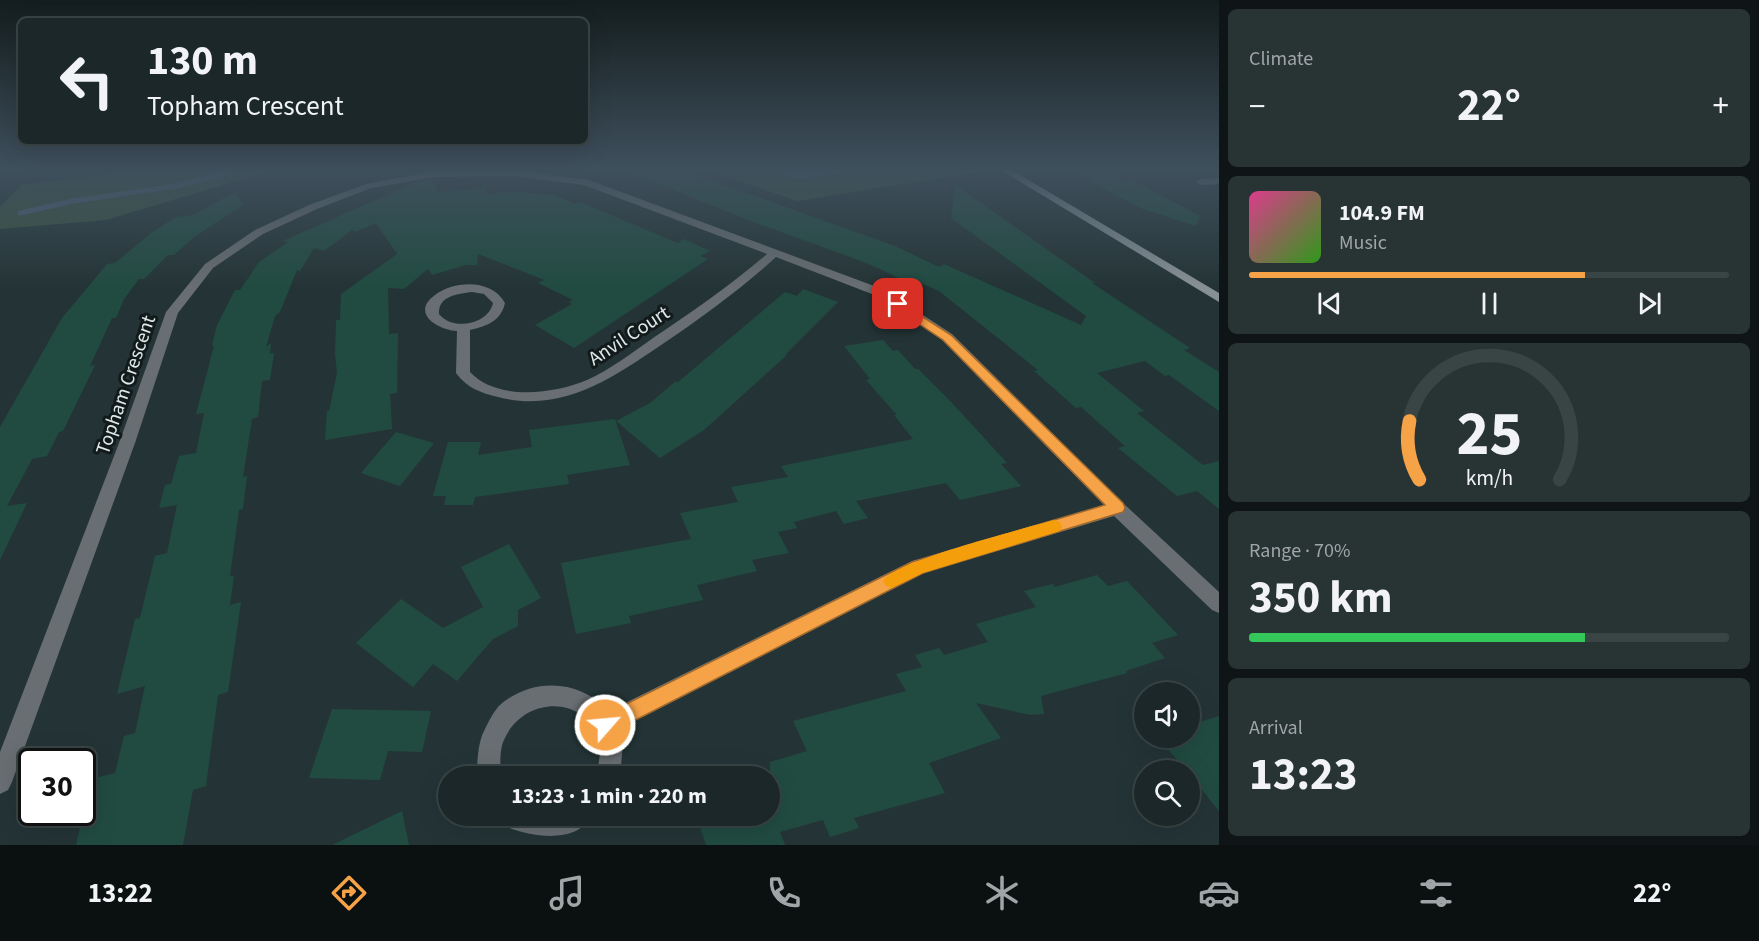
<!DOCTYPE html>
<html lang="en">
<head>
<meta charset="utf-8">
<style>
  body { margin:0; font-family:"Source Sans 3",sans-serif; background:#283334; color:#f1f3f6; height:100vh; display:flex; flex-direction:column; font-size:22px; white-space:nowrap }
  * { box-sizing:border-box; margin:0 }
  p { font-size:20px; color:#a0a5a8 }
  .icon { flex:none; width:33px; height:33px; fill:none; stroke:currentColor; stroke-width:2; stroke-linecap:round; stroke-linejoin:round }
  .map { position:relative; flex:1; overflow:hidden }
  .sheet { display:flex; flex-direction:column; gap:9px; padding:9px; background:#0f1516; width:540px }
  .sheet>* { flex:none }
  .top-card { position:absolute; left:18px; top:18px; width:570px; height:126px; border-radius:9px; box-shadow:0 6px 24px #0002,0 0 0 2px #394445; background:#1b2728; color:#f1f3f6; overflow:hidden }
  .tools { position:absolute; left:1134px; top:682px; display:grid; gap:12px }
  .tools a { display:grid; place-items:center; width:66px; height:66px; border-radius:50%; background:#1b2728; box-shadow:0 6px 24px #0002,0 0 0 2px #394445; font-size:30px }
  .speed { position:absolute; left:18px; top:748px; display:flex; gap:12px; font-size:30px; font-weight:700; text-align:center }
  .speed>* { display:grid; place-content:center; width:78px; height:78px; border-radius:50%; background:#1b2728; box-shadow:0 6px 24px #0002,0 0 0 2px #394445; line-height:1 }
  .speed .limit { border:3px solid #111; border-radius:9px; background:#fff; color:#111 }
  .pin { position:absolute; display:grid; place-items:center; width:51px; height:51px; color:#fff; margin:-26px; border-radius:12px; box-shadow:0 3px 9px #0006 }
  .me { position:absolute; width:66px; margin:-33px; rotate:63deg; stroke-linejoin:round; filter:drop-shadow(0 0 4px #0008) }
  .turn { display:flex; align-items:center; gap:21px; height:126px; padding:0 30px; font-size:27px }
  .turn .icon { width:78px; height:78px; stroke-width:2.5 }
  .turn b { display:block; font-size:42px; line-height:51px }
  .big { font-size:45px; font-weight:700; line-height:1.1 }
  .sheet .widget { flex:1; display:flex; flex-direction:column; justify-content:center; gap:9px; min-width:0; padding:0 21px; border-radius:9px; background:#283334 }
  .sheet .dial { align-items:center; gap:0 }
  .dial svg { height:156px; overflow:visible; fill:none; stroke:#394445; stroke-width:7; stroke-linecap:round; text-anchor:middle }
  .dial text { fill:#f1f3f6; stroke:none }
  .song { display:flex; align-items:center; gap:18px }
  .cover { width:72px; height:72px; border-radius:9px; background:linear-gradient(135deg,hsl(330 70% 55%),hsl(110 70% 35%)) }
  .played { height:6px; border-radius:3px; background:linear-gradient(90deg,#f6a247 70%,#394445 70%) }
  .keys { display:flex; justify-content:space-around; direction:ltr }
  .heat { display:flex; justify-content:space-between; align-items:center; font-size:33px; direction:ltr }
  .charge { height:9px; border-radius:4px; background:linear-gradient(90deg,#34c759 70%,#394445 0) }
  .trip { position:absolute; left:438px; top:766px; width:342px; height:60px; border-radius:30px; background:#1b2728; box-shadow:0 6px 24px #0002,0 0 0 2px #394445; font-weight:700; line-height:60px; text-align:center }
  .tab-bar { display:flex; height:96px; justify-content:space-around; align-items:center; background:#0b1010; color:#a0a5a8 }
  .tab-bar .icon { width:42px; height:42px }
  .tab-bar .on { color:#f6a247 }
  .tab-bar b { font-size:27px; color:#f1f3f6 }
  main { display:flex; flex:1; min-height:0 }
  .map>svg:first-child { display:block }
  .green { fill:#3a523d }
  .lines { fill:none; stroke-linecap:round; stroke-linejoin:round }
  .stream { stroke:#51627f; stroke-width:5 }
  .building { fill:#214b41 }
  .minor { fill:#686e72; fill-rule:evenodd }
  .secondary { fill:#869096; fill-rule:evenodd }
  .route { fill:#f6a247; stroke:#a0692e; stroke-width:1.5 }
  .slow { fill:#f59e0b }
  .labels { text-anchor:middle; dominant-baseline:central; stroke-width:6; stroke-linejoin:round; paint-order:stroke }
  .street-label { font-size:20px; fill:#dee9ea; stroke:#131a1b }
</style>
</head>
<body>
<main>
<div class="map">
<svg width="1219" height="845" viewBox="0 0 1219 845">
  <rect width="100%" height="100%" fill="#243436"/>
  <g class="green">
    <polygon points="123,169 276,169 106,220 0,229 0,207 21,185 120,173"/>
    <polygon points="706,169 975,169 980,172 797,201"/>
  </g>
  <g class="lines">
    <g class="stream">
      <polyline points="763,169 799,176 854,169"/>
      <polyline points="20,213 73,201 176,186 243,169"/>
    </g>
  </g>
  <g class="building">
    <polygon points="622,169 679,169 895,246 939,267 944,264 1081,325 1086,316 951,218 955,185 1095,283 1092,283 1190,348 1184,350 1219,372 1219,411 1169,375 1165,376 1145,361 1097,373 1144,411 1137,413 1203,465 1219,461 1219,509 1197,491 1177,496 1118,448 1125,446 1081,407 1076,408 1034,371 1038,370 939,291 910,278 905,281 869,264 743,218"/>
    <polygon points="1068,169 1115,169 1122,182 1132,180 1200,216 1196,226 1140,208"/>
    <polygon points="432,180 437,192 486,188 486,194 511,192 555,195 575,204 580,202 678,243 684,239 710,251 700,256 708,259 574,348 535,325 572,304 569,302 573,300 538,283 544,280 478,254 477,265 466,265 432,275 428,269 404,289 388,288 389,334 398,333 397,393 390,394 392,429 325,440 327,411 329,411 337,373 335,354 336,320 340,320 341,294 397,254 376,223 355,232 352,230 324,251 314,248 300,271 297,270 280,312 275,316 266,347 271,343 270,354 274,353 270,380 262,381 258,417 252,419 243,477 247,476 243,509 239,510 230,576 234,576 230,605 241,602 228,692 218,695 206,786 193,790 183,845 76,845 91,779 115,773 124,736 135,733 145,686 117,694 135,619 140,618 155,556 167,553 177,505 159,508 165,485 171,484 179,456 196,453 204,413 196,414 214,346 212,346 217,325 235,290 240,290 259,262 288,242 283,241 414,183"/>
    <polygon points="235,192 243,205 194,237 174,255 168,255 144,279 139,279 124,299 116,318 112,318 90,366 95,365 63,431 59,432 47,456 32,459 7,506 27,503 0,560 0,427 62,318 107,264 115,263 151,233 176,217 193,215"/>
    <polygon points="803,289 838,302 785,355 788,354 704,430 660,458 616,421 650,403 676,381 678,382 785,292 797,296"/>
    <polygon points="883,340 893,351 898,350 915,369 918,369 954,405 1007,463 1001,464 1021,486 960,500 946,483 856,501 868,518 844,524 836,511 794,522 797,528 778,532 789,553 752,560 757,571 697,585 703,600 629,616 631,623 576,634 561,563 691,539 680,513 738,502 731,487 788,477 781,466 913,439 894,415 897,415 866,380 870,379 844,346"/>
    <polygon points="615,419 630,465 567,475 569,484 475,497 473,505 444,505 446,496 433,496 448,442 481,442 478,455 532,447 529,430"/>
    <polygon points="396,432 434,443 400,486 361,473"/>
    <polygon points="509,544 541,598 518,610 518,626 493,639 457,681 433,664 413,687 356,643 401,599 443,628 483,607 461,567"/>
    <polygon points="1097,575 1108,586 1127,581 1178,635 1152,643 1165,658 1126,671 1127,673 1041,696 1044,714 1030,715 976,703 1001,738 929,763 945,793 854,818 859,828 830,837 823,820 780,832 785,845 706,845 696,816 770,816 770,762 807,751 793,721 906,691 896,674 922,667 915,655 939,648 944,655 988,642 976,624 1036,607 1024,591 1053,584 1055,587"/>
    <polygon points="332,709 431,711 422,752 388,751 380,780 309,778"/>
    <polygon points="1219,716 1219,811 1190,775 1190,771 1186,771 1159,738 1190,738 1190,725"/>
    <polygon points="402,811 409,845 332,845"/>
  </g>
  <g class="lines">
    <g class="minor">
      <path d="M513,170L589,180L885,290L952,334L1123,503L1219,592V613L1212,610L1114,516L923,573L617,730L623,743L620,777H596C598,766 602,750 599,740C584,693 522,697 504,740C499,750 501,766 500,777H476C478,763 477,745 484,731C488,723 494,710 501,704C534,677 580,680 609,711L912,561L1104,505L942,340L877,296L776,257C742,288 705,315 667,341C615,376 565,414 498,397C481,393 467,388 456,373L457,331C438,330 410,313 435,295C455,280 492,279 505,303C501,321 487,326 470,330V372C497,401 554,394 587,380C611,369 632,353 653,338C692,312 731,285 767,254L584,185L513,176L435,177L371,188L317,209L263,234L213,268L178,313L135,443L12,782L8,790L0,794V752L119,443L166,312L205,264L255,230L309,205L366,184L435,171ZM472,292L484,294L493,303C488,325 452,331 439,314C438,296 457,294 472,292Z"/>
      <polygon points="1219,178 1219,184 1201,185 1196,182 1201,179"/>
      <path d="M499,816H591C577,845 528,837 502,825Z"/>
    </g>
    <polygon class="secondary" points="999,169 1010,169 1219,293 1219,302"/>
  </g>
  <linearGradient id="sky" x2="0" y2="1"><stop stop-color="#141d1e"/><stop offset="0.59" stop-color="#3f505d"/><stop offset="1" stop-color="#3f505d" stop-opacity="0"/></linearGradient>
  <rect width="1219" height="287" fill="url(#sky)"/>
  <polygon class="route" points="898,301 951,335 1123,503 1125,508 1123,512 923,573 612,732 605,735 598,732 595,725 598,718 912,562 1105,505 943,340 894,307 894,302"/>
  <path class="slow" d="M1054,520L1060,522L1062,527L1060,531L923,573L892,588L886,586L883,581C893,561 1027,528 1054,520Z"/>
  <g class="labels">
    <g class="street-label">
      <text transform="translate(629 336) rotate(-33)">Anvil Court</text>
      <text transform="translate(126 385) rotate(-71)">Topham Crescent</text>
    </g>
  </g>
</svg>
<div class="tools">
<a><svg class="icon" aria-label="sound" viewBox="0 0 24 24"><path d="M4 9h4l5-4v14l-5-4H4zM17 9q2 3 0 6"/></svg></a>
<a><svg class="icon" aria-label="search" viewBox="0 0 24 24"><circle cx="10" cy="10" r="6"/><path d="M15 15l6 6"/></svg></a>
</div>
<div class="speed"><div class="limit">30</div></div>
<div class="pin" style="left:898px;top:304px;background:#d93025"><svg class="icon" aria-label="arrive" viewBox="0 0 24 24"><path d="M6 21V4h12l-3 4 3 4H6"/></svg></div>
<svg class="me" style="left:605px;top:725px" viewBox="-20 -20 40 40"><circle r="17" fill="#f6a247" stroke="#fff" stroke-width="3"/><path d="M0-11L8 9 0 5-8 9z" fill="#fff"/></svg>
<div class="trip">13:23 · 1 min · 220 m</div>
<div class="top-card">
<div class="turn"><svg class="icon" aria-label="left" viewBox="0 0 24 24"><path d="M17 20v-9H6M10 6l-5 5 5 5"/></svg><div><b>130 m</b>Topham Crescent</div></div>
</div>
</div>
<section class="sheet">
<div class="widget"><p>Climate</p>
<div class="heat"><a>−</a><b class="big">22°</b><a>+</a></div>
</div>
<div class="widget">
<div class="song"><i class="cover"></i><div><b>104.9 FM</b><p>Music</p></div></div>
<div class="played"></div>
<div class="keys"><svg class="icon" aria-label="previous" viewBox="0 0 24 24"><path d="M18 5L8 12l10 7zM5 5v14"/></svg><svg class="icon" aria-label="pause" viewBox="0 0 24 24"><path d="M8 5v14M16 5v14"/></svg><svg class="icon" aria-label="next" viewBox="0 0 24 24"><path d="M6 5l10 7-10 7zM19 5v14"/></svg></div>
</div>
<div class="widget dial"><svg viewBox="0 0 100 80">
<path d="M14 69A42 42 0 1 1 86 69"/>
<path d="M14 69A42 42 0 0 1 9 39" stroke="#f6a247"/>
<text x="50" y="56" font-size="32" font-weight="700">25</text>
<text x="50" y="72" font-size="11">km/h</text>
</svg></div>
<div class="widget"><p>Range · 70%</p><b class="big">350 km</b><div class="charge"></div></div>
<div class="widget"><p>Arrival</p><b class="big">13:23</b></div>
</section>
</main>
<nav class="tab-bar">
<b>13:22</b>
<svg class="icon on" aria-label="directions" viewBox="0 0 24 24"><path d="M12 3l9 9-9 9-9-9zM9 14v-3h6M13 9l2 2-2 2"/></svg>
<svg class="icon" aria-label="music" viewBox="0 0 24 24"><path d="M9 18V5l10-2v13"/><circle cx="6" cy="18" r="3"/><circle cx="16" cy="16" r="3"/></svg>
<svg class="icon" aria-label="phone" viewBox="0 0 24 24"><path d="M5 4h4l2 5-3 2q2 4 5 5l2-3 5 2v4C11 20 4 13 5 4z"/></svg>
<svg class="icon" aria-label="climate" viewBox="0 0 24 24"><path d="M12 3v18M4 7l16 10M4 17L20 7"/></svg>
<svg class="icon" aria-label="car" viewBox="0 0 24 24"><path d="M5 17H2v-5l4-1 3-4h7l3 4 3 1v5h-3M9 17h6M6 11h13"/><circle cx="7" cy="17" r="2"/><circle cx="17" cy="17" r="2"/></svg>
<svg class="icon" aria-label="filters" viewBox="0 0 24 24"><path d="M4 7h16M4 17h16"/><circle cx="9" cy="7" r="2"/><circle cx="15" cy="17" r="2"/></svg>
<b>22°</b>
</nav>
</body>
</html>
